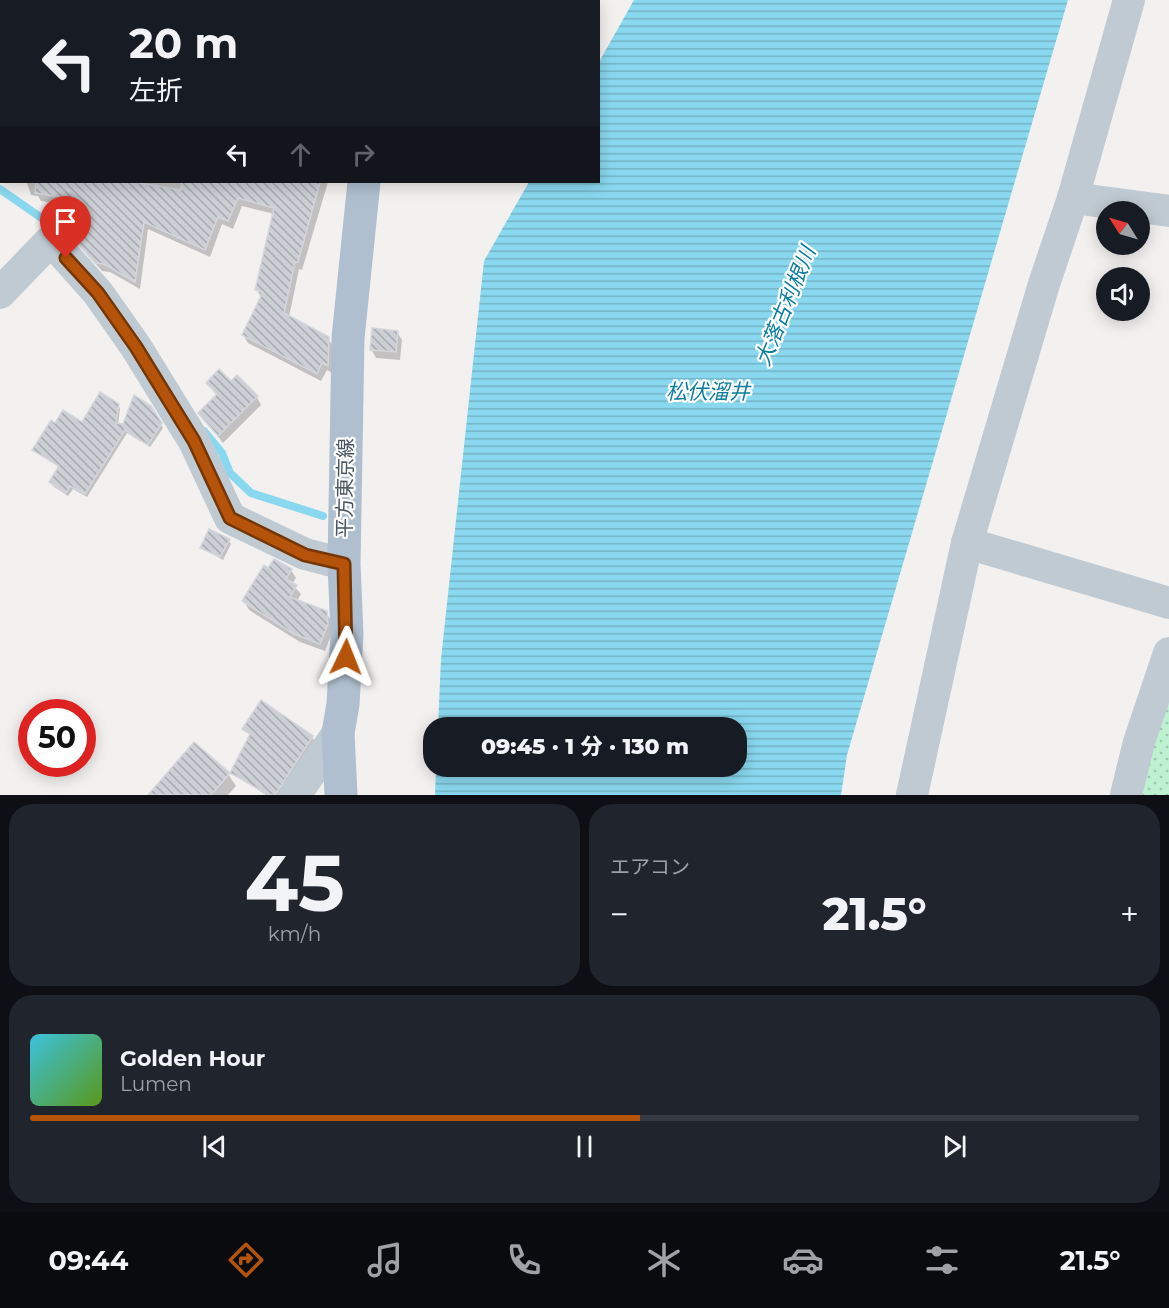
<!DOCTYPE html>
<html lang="ja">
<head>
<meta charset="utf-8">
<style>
  body { margin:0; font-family:Montserrat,"Noto Sans JP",sans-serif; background:#20242c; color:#f1f3f6; height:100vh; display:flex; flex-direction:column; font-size:22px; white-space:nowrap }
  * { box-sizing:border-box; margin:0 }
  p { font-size:20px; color:#9ea1a6 }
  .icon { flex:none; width:33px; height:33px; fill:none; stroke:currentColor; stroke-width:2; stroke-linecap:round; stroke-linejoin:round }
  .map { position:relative; height:795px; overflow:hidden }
  .details { display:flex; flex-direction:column; gap:9px; padding:9px; background:#0d0f14; flex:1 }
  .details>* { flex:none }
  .top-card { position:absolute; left:0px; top:0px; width:600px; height:183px; box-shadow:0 3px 15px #0003; background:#171b24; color:#f1f3f6; overflow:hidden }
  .needle { width:39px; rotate:307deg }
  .tools { position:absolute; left:1096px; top:201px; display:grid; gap:12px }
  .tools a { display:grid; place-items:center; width:54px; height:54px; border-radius:50%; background:#171b24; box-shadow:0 3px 15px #0003; font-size:30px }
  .speed { position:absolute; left:18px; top:699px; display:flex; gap:12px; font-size:30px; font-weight:700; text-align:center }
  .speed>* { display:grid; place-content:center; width:78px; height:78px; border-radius:50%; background:#171b24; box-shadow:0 3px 15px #0003; line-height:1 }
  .speed .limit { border:9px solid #d22; background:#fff; color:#111 }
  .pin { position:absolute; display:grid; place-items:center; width:51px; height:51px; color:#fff; margin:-62px -26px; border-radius:50% 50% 50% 0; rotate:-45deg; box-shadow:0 0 6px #0007 }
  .pin .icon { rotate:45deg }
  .me { position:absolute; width:66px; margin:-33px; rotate:2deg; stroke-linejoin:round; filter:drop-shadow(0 0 4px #0008) }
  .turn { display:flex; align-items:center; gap:21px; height:126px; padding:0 30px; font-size:27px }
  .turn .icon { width:78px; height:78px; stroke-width:2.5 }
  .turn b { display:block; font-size:42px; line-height:51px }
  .lanes { display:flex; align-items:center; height:57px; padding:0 30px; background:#0003; justify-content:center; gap:30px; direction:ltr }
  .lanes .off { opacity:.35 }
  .big { font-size:45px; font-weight:800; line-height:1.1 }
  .details .tile { flex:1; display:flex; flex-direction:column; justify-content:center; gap:9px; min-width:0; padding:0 21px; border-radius:24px; background:#20242c }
  .details .dial { align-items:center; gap:0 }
  .dial b { font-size:78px; line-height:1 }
  .song { display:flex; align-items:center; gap:18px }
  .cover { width:72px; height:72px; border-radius:9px; background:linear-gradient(135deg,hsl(190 70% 55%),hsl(90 70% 35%)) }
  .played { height:6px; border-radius:3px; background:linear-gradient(90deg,#b45309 55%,#363941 55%) }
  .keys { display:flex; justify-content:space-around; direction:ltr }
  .heat { display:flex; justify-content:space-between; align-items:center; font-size:33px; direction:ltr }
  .details .tiles { flex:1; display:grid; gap:9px; grid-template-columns:1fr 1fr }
  .tile:last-child { grid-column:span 2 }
  .trip { position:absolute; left:423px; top:717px; width:324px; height:60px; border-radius:24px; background:#171b24; box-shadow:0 3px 15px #0003; font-weight:800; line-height:60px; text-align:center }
  .dock { display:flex; height:96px; justify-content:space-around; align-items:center; background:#090b0e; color:#9ea1a6 }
  .dock .icon { width:42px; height:42px }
  .dock .selected { color:#b45309 }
  .dock b { font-size:27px; color:#f1f3f6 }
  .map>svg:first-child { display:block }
  .park { fill:url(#park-dots) }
  .water { fill:url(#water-rules) }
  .shadow { fill:#0003 }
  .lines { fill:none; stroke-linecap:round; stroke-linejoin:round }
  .stream { stroke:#8ad8ef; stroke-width:8 }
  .building { fill:url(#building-back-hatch); stroke:#d4d6dc; stroke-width:1.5 }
  .minor { stroke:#c0cad2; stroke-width:32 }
  .major { stroke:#afbfcf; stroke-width:33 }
  .route-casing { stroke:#753606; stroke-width:15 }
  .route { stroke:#b45309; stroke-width:10 }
  .labels { text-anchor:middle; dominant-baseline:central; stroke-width:4.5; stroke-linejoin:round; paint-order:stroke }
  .street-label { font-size:20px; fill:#47535e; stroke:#fff }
  .water-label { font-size:21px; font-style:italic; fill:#0a7ea0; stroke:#fff }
</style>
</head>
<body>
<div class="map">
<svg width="1169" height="795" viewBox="0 0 1169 795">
  <defs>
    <pattern id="park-dots" width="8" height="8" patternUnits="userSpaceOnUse" patternTransform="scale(1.5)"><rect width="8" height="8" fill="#bef1d2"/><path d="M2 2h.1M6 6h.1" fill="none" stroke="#9cc6ae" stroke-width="1.8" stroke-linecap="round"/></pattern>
    <pattern id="water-rules" width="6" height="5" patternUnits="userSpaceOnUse" patternTransform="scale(1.5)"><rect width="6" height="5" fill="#8ad8ef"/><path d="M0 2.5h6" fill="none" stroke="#73b2c5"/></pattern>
    <pattern id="building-back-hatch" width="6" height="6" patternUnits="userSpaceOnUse" patternTransform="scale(1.5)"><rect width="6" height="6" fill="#cccfd5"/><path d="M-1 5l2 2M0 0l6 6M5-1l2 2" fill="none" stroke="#a7abb0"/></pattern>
  </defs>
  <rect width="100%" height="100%" fill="#f3f0f0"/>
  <polygon class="park" points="1169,653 1169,795 1126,795"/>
  <polygon class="water" points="634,0 1068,0 847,755 841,795 435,795 436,767 736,766 736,728 438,727 441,659 484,261 529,182 598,182 599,62"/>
  <g class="shadow">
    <polygon points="106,0 179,0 189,2 105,2"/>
    <rect x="219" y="0" width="44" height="2"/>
    <polygon points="349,0 381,0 380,2"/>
    <polygon points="0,24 2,25 2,178 0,177"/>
    <polygon points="19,182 328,182 302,270 299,269 289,317 328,338 333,347 332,373 327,370 321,381 248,343 243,335 262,299 257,290 274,214 242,206 233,229 222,224 210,257 148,229 140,289 110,272 102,271 78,244 73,236 76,207 41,201 38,196 31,195 27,183"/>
    <polygon points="397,332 402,340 400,360 376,358 371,349"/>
    <polygon points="208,383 231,383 257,397 261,405 223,443 200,413 217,396"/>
    <polygon points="118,405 120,409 118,425 124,426 150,407 163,428 150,447 127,433 87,497 73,489 68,496 53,486 51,483 60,468 34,450 55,425 82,424"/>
    <polygon points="229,541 231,544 223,560 202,548"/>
    <polygon points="269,570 291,570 296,578 292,584 301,594 297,601 326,612 331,621 332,633 325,651 300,642 249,610 244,601"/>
    <polygon points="244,729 312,737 314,740 279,795 266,795 232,773 251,736"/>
    <polygon points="228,774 236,786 228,795 150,795"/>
  </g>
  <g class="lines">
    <g class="stream">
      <polyline points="0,189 43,219"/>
      <polyline points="204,431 222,453 230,473 251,493 323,516"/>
    </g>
  </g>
  <g class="building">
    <polygon points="36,182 134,182 181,190 182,182 320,182 298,262 295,262 284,313 329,337 328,366 322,363 317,374 242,335 263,292 255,290 274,208 238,198 228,221 218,217 205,250 144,222 135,282 104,264 95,263 71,236 75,199 35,193"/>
    <polygon points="372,328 398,331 396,352 370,350"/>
    <polygon points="219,369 231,381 237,375 258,396 218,436 198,413 217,394 206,383"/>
    <polygon points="100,392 119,404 116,423 123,424 134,395 151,406 162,423 148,445 125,430 85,494 70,486 66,493 49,482 59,466 32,450 51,420 55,423 63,410 82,422"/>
    <polygon points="209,529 230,539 220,557 200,548"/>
    <polygon points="274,559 292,569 286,579 297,585 290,597 327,611 328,624 320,644 294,634 242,601 264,565 268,568"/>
    <polygon points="261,700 313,736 275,795 269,795 230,773 250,734 242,729"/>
    <polygon points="194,742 230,773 211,795 148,795"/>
  </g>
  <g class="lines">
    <g class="minor">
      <polyline points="390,2 390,0"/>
      <polyline points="1073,198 1169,211"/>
      <polyline points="0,293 51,240 98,293 136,347 194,441 230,518 305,554 344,564"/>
      <polyline points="967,543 1169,603"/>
      <polyline points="295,795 338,733"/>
      <polyline points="912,795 967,543 1044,284 1073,198 1129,0"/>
      <polyline points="1126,795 1139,742 1169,653"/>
    </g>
    <g class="major">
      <polyline points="326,0 327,2"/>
      <polyline points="341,795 338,733 343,704 347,634 344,564 348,338 364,182"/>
    </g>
  </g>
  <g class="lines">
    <g class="route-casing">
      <polyline id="route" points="66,258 98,293 136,347 194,441 230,518 305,555 344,564 346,657"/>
    </g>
    <use href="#route" class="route"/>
  </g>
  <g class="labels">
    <g class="street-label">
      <text transform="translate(345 488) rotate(-89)">平方東京線</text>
    </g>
    <g class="water-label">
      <text transform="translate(785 306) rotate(-68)">大落古利根川</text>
      <text x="708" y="391">松伏溜井</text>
    </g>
  </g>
</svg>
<div class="tools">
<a><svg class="needle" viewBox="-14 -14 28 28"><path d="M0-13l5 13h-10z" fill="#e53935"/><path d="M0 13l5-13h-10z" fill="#9ea1a6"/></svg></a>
<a><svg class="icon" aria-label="sound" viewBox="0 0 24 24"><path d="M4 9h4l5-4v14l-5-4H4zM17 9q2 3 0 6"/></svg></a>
</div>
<div class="speed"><div class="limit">50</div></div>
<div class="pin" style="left:66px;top:258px;background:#d93025"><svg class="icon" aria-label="arrive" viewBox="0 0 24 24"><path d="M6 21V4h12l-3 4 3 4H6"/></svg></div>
<svg class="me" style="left:346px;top:657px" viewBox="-20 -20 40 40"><path d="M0-17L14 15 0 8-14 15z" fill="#b45309" stroke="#fff" stroke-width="4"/></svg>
<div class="trip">09:45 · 1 分 · 130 m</div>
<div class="top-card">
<div class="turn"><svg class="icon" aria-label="left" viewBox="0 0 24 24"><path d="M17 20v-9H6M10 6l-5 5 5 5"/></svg><div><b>20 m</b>左折</div></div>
<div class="lanes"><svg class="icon" aria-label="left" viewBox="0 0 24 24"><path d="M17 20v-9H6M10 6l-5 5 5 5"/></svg><svg class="icon off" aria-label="ahead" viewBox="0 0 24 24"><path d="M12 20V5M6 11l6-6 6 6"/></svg><svg class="icon off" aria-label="right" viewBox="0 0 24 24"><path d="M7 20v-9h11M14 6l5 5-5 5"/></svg></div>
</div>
</div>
<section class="details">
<div class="tiles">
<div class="tile dial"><b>45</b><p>km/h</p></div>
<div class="tile"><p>エアコン</p>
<div class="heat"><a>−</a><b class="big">21.5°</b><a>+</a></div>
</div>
<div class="tile">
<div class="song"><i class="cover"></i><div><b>Golden Hour</b><p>Lumen</p></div></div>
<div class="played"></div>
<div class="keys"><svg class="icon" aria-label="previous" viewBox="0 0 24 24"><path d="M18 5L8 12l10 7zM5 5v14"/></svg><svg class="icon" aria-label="pause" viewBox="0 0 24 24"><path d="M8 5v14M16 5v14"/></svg><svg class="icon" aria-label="next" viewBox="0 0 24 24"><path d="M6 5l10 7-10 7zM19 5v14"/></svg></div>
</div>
</div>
</section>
<nav class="dock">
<b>09:44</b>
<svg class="icon selected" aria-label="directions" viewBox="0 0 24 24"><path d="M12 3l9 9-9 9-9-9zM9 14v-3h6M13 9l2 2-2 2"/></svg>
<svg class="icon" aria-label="music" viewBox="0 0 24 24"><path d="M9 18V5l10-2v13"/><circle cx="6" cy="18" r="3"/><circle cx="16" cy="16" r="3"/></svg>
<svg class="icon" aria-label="phone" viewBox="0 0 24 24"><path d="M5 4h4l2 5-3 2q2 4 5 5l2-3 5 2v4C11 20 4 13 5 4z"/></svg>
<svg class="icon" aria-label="climate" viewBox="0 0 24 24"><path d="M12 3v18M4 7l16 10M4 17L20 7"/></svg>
<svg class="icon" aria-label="car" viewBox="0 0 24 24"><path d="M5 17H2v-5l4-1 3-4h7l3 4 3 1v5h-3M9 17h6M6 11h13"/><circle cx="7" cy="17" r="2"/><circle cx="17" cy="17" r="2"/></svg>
<svg class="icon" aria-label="filters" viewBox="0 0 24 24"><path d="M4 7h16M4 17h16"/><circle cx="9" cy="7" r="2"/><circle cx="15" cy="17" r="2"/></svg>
<b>21.5°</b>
</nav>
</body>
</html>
